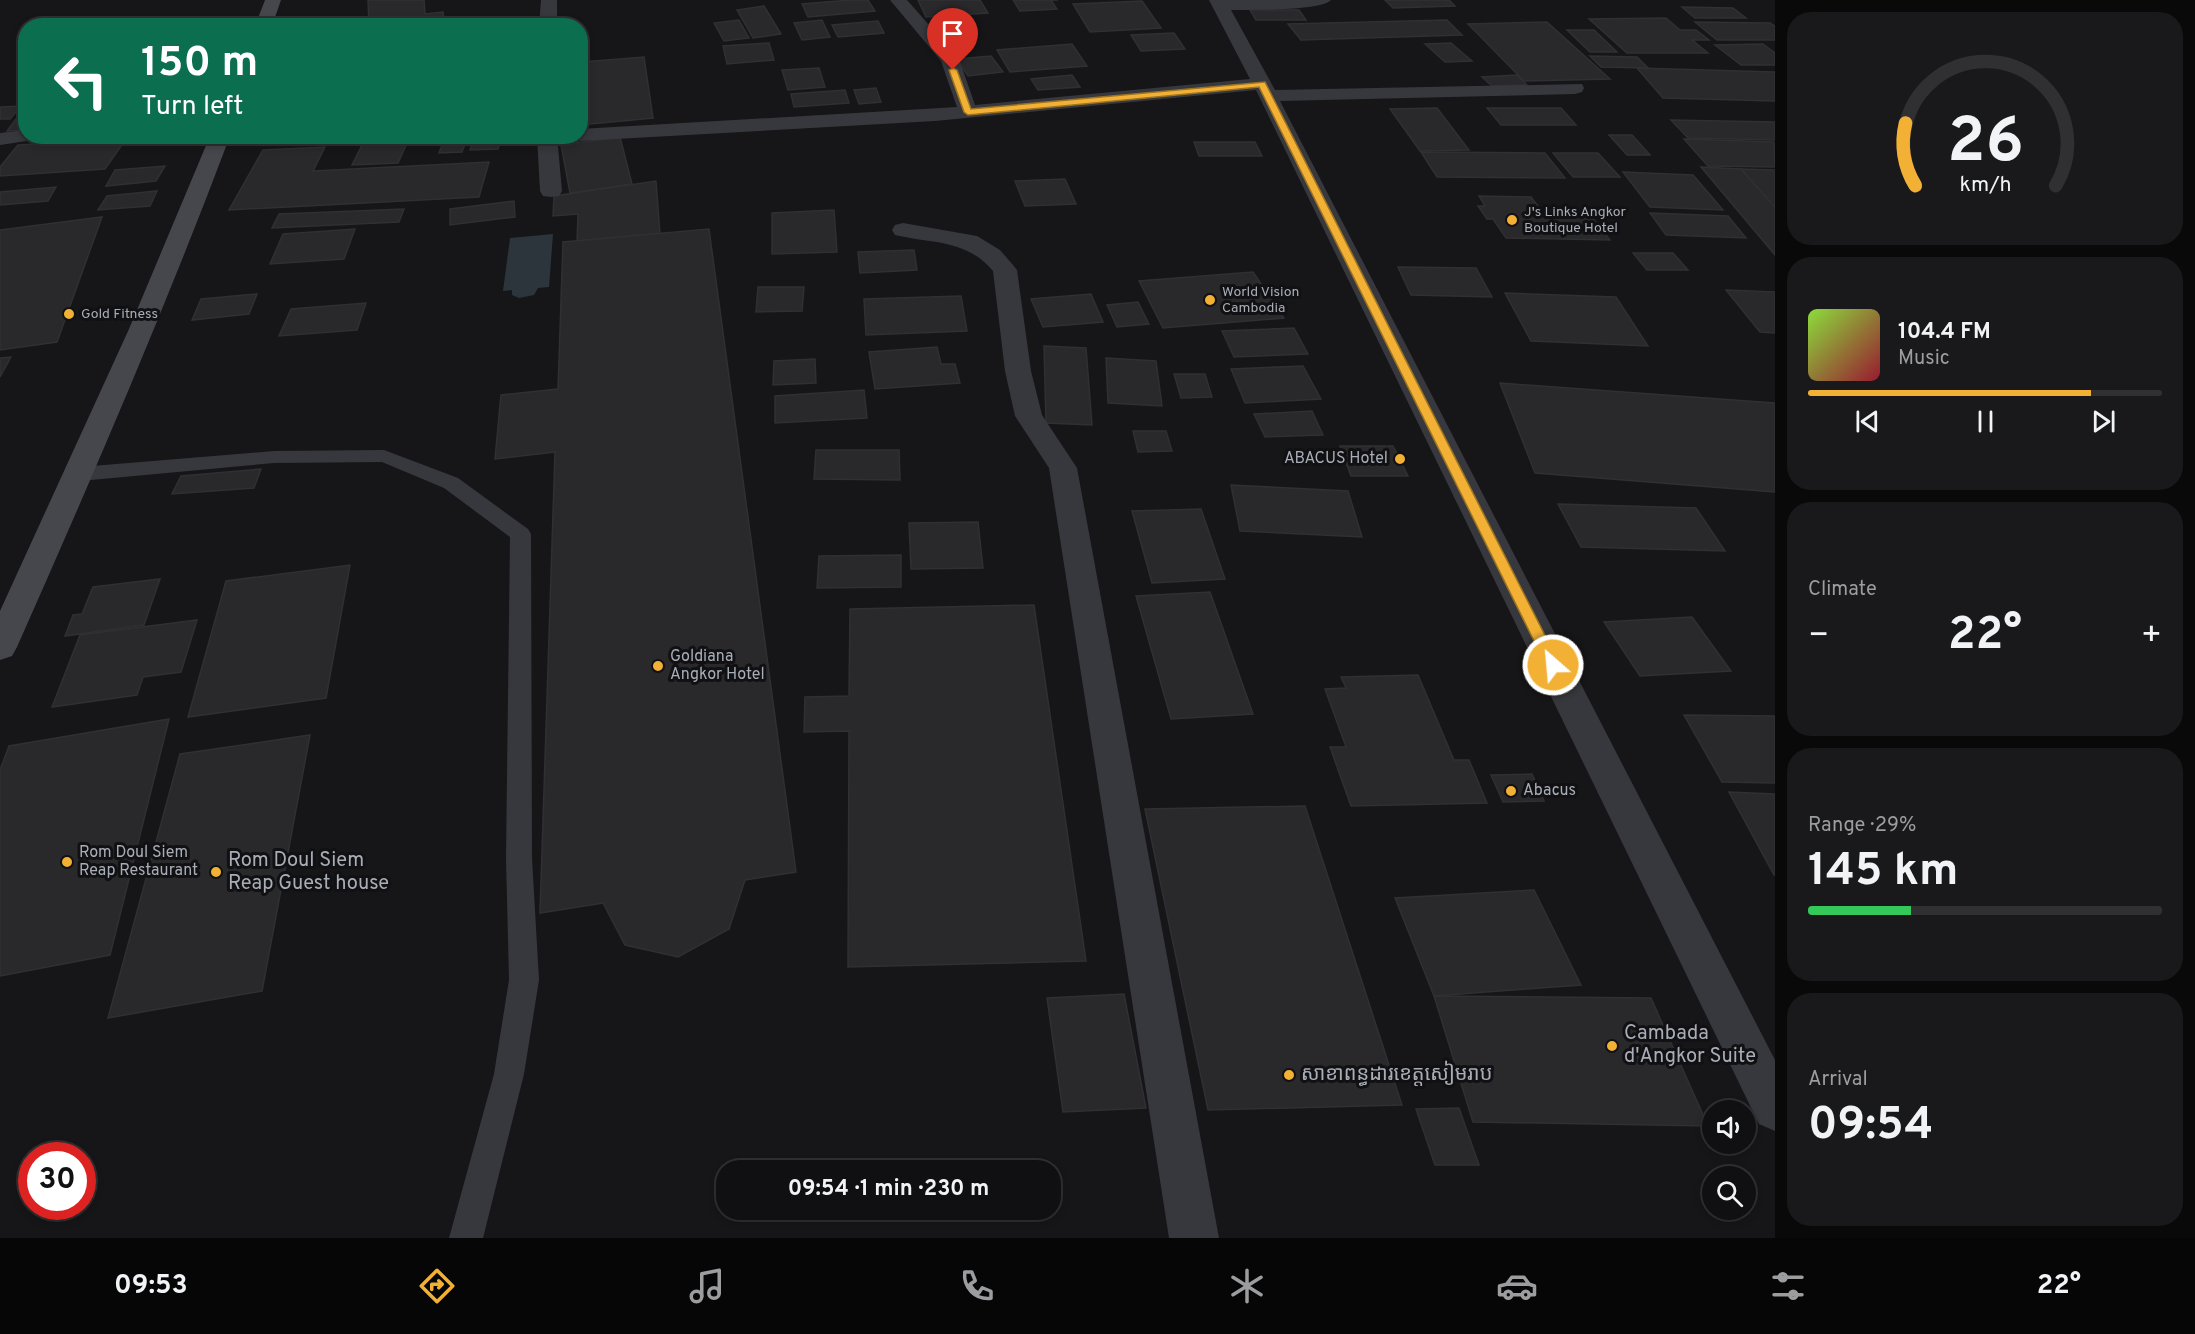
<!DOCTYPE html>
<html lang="en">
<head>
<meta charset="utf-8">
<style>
  body { margin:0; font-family:Overpass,"Noto Sans Khmer",sans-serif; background:#19191b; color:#f1f3f6; height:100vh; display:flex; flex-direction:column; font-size:22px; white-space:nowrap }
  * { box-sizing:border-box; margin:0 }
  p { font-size:20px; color:#9c9d9f }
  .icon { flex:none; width:33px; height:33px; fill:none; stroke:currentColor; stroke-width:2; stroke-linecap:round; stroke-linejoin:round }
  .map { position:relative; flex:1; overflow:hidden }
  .details { display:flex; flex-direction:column; gap:12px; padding:12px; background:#09090a; width:420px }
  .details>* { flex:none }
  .guide { position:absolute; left:18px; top:18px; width:570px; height:126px; border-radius:24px; box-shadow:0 3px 9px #0003,0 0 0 2px #303032; background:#0b6e4f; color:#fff; overflow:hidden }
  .buttons { position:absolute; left:1702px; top:1100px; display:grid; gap:12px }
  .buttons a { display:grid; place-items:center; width:54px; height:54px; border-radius:50%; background:#101012; box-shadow:0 3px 9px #0003,0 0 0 2px #303032; font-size:30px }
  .speed { position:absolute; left:18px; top:1142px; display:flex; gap:12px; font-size:30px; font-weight:700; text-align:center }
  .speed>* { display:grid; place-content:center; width:78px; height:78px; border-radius:50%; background:#101012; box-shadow:0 3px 9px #0003,0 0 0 2px #303032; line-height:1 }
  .speed .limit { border:9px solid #d22; background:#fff; color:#111 }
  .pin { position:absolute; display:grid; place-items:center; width:51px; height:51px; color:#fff; margin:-62px -26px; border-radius:50% 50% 50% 0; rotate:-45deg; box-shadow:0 0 6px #0007 }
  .pin .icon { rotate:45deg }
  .me { position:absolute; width:66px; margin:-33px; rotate:333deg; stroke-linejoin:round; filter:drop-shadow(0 0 4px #0008) }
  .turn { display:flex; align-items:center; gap:21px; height:126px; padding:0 24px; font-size:27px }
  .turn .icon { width:78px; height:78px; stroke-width:2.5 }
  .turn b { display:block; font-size:42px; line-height:51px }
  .big { font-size:45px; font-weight:700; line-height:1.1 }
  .details .tile { flex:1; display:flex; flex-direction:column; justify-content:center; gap:9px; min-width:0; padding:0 21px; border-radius:24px; background:#19191b }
  .details .dial { align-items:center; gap:0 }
  .dial svg { height:156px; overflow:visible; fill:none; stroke:#303032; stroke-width:7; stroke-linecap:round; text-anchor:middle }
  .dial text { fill:#f1f3f6; stroke:none }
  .song { display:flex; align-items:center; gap:18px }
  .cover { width:72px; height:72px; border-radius:9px; background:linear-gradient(135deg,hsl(90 70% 55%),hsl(350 70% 35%)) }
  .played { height:6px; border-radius:3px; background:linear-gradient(90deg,#f2b134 80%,#303032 80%) }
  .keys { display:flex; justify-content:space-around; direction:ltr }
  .heat { display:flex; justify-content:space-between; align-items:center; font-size:33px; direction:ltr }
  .charge { height:9px; border-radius:4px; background:linear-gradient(90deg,#34c759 29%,#303032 0) }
  .trip { position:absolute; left:716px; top:1160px; width:345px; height:60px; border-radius:24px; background:#101012; box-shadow:0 3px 9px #0003,0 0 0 2px #303032; font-weight:700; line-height:60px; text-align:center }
  .tabs { display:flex; height:96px; justify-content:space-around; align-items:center; background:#060607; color:#9c9d9f }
  .tabs .icon { width:42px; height:42px }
  .tabs .current { color:#f2b134 }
  .tabs b { font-size:27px; color:#f1f3f6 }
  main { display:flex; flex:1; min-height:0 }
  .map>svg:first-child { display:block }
  .water { fill:#2c353c }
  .building { fill:#29292c; stroke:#303034; stroke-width:1.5 }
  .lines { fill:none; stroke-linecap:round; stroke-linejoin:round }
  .lane { fill:#37383d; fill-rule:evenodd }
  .street { fill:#37383d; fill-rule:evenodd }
  .secondary { fill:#45474d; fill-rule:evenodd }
  .route { fill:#f2b134; stroke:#9d7322; stroke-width:1.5 }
  .poi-dot { fill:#f2b134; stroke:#111113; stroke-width:2 }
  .labels { text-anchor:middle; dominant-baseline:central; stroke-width:6; stroke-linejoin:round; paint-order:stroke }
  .far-poi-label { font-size:14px; fill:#a8adb8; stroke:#111113; text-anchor:start }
  .poi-label { font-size:16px; fill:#a8adb8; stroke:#111113; text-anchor:start }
  .near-poi-label { font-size:20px; fill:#a8adb8; stroke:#111113; text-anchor:start }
</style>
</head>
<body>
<main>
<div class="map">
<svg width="1775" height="1238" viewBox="0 0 1775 1238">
  <rect width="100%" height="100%" fill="#161618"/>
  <polygon class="water" points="553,234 549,287 538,288 534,295 519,298 512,295 512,290 503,291 510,238"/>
  <g class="building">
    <polygon points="368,0 424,0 425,14 443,12 445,26 369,26"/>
    <polygon points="850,0 868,0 875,11 808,17 802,4"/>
    <polygon points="918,0 980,0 988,13 926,17"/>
    <polygon points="1013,0 1058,0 1051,0 1057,9 1020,11"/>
    <polygon points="1385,0 1449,0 1455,6 1393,8"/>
    <polygon points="1142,1 1161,28 1090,32 1073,4"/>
    <polygon points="764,6 781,34 753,38 737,10"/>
    <polygon points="1682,7 1733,8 1746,18 1695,18"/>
    <polygon points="1250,10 1299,10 1306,20 1256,20"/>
    <polygon points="166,17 160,26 114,26 119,20"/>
    <polygon points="1666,18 1680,30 1696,30 1709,40 1692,40 1708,53 1627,53 1589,19"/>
    <polygon points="739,20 749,38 724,41 714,23"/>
    <polygon points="822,20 830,37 802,40 794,23"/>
    <polygon points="1447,20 1462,35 1301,40 1288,24"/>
    <polygon points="878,21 884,33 838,37 832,25"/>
    <polygon points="1547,22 1610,79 1524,81 1468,24"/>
    <polygon points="1695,22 1770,23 1775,26 1775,40 1717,40"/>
    <polygon points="1567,30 1594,30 1617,52 1590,52"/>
    <polygon points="1174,33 1185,49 1141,51 1131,35"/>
    <polygon points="769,43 774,60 727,64 723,46"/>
    <polygon points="1451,43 1472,61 1445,62 1425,44"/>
    <polygon points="1072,44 1087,66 1010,72 997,50"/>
    <polygon points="1763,44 1775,53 1775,65 1741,65 1715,45"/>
    <polygon points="991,56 1003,72 968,76 957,59"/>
    <polygon points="1590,56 1637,57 1648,68 1601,67"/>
    <polygon points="644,57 653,118 580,125 582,62"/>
    <polygon points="819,68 825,87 788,90 782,70"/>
    <polygon points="1637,68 1775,72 1775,101 1663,98"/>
    <polygon points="1072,75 1080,87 1038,90 1031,79"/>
    <polygon points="1517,75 1527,85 1492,86 1482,77"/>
    <polygon points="876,88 881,102 859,104 854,90"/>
    <polygon points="845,90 849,103 794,107 791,94"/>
    <polygon points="21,106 10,119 0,119 0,107"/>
    <polygon points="1437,108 1469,150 1420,151 1390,109"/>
    <polygon points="1487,108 1561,108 1576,125 1501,125"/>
    <polygon points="16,119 26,119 26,130 7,131"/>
    <polygon points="1671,120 1775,122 1775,140 1688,138"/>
    <polygon points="1609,135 1632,135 1650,155 1627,155"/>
    <polygon points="468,136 462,152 439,153 445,137"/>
    <polygon points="502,137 498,149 470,150 474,138"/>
    <polygon points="620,137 632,184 570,193 561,145"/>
    <polygon points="126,139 105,169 0,176 0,167 18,145"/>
    <polygon points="1684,139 1774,142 1775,167 1708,166"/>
    <polygon points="1194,142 1255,142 1262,156 1199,156"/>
    <polygon points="407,143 398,163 352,165 362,145"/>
    <polygon points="325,147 313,171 489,162 479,197 229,210 263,150"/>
    <polygon points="1421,152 1545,153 1565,178 1437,177"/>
    <polygon points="1553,153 1598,153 1620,177 1573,177"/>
    <polygon points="165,166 156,181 106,186 115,170"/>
    <polygon points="1701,167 1741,169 1775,207 1775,255"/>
    <polygon points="1741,169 1775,170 1775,207"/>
    <polygon points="1623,172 1693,175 1723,210 1650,207"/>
    <polygon points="1065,179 1076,204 1025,206 1015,181"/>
    <polygon points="656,181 660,234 577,241 578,214 553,216 554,196"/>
    <polygon points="56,187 48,201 0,205 0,192"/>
    <polygon points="157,191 150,206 98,210 107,196"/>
    <polygon points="1479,196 1531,197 1541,210 1586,210 1610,240 1506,238 1493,219 1487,219 1478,206 1485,206"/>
    <polygon points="514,201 515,217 450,225 450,209"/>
    <polygon points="404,209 399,222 272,228 279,214"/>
    <polygon points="834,210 837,252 772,254 772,213"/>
    <polygon points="1650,213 1728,216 1746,238 1666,235"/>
    <polygon points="102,217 57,342 0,350 0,230"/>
    <polygon points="355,229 344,259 270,264 283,234"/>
    <polygon points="709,229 796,872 745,880 729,929 678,957 625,945 603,903 540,913 555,452 495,459 501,395 558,389 563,242"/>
    <polygon points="914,250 917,270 860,273 858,252"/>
    <polygon points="1633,253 1673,253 1688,270 1647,270"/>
    <polygon points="1398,267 1476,268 1492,297 1411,295"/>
    <polygon points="1253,272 1284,318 1163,328 1139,281"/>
    <polygon points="758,287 804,287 802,311 756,312"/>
    <polygon points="1726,290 1775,292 1775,333 1760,332"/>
    <polygon points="1505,293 1616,297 1648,346 1531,341"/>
    <polygon points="257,294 249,314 192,320 201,299"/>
    <polygon points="1091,294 1103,322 1043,327 1031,299"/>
    <polygon points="961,296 967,331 866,335 864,299"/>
    <polygon points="1138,302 1149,324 1117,327 1107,305"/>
    <polygon points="366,303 357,330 279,336 291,309"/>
    <polygon points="1294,328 1308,354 1234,357 1222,331"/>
    <polygon points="1044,346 1086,348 1092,425 1046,423"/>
    <polygon points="937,347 941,364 955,364 960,383 875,389 869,352"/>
    <polygon points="11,357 0,377 0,358"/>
    <polygon points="1106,358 1156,361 1162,406 1108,403"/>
    <polygon points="815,359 816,383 773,385 774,361"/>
    <polygon points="1303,366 1321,399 1245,403 1231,369"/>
    <polygon points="1174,374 1205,374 1212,397 1181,398"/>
    <polygon points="1500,383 1775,403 1775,492 1535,473"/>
    <polygon points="864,390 867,418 775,423 775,396"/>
    <polygon points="1312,411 1323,435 1265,437 1254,414"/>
    <polygon points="1133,431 1166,431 1172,451 1138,452"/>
    <polygon points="1340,446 1393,446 1408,476 1351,476"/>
    <polygon points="816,450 899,450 900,480 814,479"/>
    <polygon points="261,469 254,488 172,494 181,476"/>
    <polygon points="1231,485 1348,491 1362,537 1240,531"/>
    <polygon points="1558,504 1696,508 1725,551 1581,547"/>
    <polygon points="1201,509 1225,579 1152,583 1132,511"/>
    <polygon points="978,522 983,568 911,569 909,523"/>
    <polygon points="901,555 901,587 817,588 819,556"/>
    <polygon points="350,565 326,698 188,717 226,581"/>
    <polygon points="160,579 144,625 65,636 73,615 82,614 93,587"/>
    <polygon points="1210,592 1253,714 1171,719 1136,596"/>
    <polygon points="1034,605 1086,961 848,967 849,731 804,732 805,697 849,696 850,609"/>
    <polygon points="1692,617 1731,671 1640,676 1604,622"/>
    <polygon points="197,620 181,672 143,677 137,695 52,707 80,635"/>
    <polygon points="1418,675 1454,760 1469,760 1487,803 1351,806 1330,747 1346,747 1325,689 1346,688 1341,677"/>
    <polygon points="1684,715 1775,716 1775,783 1722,782"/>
    <polygon points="169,719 110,955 0,976 0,770 9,746"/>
    <polygon points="310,735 262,991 108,1018 180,754"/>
    <polygon points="1532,774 1544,801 1503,802 1491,775"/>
    <polygon points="1729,792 1775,794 1775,875 1774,875"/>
    <polygon points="1305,806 1402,1105 1208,1110 1145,809"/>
    <polygon points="1534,890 1581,985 1434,996 1395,898"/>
    <polygon points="1124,994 1146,1108 1063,1112 1047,998"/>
    <polygon points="1434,996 1651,998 1708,1126 1473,1122"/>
    <polygon points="1459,1108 1479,1165 1435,1165 1416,1109"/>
  </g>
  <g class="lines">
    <polygon class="lane" points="384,450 458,478 528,529 531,534 532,858 539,980 524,1074 483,1238 449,1238 494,1074 509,980 506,858 510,537 444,488 382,462 274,463 80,481 73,479 70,474 73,469 80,467 274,451"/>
    <g class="street">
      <polygon points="541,0 557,0 557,26 539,26"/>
      <path d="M890,0H907L959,59L975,105L1250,79L1209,0H1331C1322,11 1248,10 1231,10L1275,90L1582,84L1584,88L1582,92L1575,94L1280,101L1775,1060V1131L1759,1124L1256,90L935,121L580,141L571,136H580V129L957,107L941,61Z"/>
      <polygon points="26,130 26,136 36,136 33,140 0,145 0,133"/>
      <polygon points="537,136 557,136 562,191 559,196 551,197 543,196 540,191"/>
      <path d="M903,223L977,236L1000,250L1013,265L1017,270L1031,371L1042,415L1077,468L1219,1238H1169L1049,468L1015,416L1005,371L993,271C966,239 933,244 895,235L892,230L895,225Z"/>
    </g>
    <g class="secondary">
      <polygon points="265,0 281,0 272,26 255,26"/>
      <path d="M210,136H230C165,309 92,478 17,647L12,656L0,660V611L129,329Z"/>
    </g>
  </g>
  <polygon class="route" points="953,68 957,70 971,109 1265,82 1560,665 1558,669 1553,670 1546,665 1259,87 968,115 964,112 949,70"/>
  <g class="poi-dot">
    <circle cx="1512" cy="220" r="6"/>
    <circle cx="1210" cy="300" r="6"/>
    <circle cx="69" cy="314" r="6"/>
    <circle cx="1400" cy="459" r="6"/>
    <circle cx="658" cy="666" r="6"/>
    <circle cx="1511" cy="791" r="6"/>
    <circle cx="67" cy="862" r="6"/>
    <circle cx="216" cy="872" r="6"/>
    <circle cx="1612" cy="1046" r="6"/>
    <circle cx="1289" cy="1075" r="6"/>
  </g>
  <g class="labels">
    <g class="far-poi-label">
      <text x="1524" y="212">J's Links Angkor<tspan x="1524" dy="16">Boutique Hotel</tspan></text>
      <text x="1222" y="292">World Vision<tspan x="1222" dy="16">Cambodia</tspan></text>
      <text x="81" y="314">Gold Fitness</text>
    </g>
    <g class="poi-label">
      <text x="1388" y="459" text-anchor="end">ABACUS Hotel</text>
      <text x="670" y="657">Goldiana<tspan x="670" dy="18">Angkor Hotel</tspan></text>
      <text x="1523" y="791">Abacus</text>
      <text x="79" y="853">Rom Doul Siem<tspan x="79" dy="18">Reap Restaurant</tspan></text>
    </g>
    <g class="near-poi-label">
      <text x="228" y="861">Rom Doul Siem<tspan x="228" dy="23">Reap Guest house</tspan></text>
      <text x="1624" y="1034">Cambada<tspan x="1624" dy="23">d'Angkor Suite</tspan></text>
      <text x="1301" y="1075">សាខាពន្ធដារខេត្តសៀមរាប</text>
    </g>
  </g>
</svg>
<div class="buttons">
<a><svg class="icon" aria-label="sound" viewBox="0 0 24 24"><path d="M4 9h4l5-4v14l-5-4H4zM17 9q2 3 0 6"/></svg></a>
<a><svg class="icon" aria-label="search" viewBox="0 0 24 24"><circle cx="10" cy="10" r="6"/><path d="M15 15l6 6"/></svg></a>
</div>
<div class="speed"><div class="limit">30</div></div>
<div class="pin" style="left:953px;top:70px;background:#d93025"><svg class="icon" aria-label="arrive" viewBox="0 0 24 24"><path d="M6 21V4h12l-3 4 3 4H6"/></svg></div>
<svg class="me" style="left:1553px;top:665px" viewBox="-20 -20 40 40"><circle r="17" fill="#f2b134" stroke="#fff" stroke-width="3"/><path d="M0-11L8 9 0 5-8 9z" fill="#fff"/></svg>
<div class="trip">09:54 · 1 min · 230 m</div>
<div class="guide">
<div class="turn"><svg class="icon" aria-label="left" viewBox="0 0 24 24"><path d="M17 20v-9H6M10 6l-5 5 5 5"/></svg><div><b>150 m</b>Turn left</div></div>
</div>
</div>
<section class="details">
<div class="tile dial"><svg viewBox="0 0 100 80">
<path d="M14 69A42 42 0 1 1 86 69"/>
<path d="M14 69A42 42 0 0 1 9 37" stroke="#f2b134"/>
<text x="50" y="56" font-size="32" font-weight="700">26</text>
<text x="50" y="72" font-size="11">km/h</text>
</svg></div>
<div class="tile">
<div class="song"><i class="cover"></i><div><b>104.4 FM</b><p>Music</p></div></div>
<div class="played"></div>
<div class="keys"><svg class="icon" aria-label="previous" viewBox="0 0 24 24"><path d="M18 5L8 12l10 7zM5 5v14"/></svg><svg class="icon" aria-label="pause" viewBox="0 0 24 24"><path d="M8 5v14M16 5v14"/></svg><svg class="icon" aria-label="next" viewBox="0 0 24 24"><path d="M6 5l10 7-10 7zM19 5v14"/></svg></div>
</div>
<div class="tile"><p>Climate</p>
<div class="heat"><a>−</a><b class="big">22°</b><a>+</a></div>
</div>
<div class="tile"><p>Range · 29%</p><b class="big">145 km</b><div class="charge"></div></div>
<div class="tile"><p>Arrival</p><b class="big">09:54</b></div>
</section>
</main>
<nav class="tabs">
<b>09:53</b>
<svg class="icon current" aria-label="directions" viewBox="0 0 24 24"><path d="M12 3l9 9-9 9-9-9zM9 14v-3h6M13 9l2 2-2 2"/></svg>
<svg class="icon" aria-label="music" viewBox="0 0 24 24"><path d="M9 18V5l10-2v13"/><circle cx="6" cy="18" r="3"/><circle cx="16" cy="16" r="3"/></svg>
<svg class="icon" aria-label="phone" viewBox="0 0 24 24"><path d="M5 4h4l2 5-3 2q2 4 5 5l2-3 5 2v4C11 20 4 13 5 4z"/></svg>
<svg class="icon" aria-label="climate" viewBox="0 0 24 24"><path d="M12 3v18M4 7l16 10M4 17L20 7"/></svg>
<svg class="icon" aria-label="car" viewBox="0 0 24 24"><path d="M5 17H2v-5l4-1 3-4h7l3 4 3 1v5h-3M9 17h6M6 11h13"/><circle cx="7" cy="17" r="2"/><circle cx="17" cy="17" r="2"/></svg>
<svg class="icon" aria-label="filters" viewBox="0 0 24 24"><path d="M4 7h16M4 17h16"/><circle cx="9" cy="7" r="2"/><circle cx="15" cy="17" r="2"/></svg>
<b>22°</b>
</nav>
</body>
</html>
